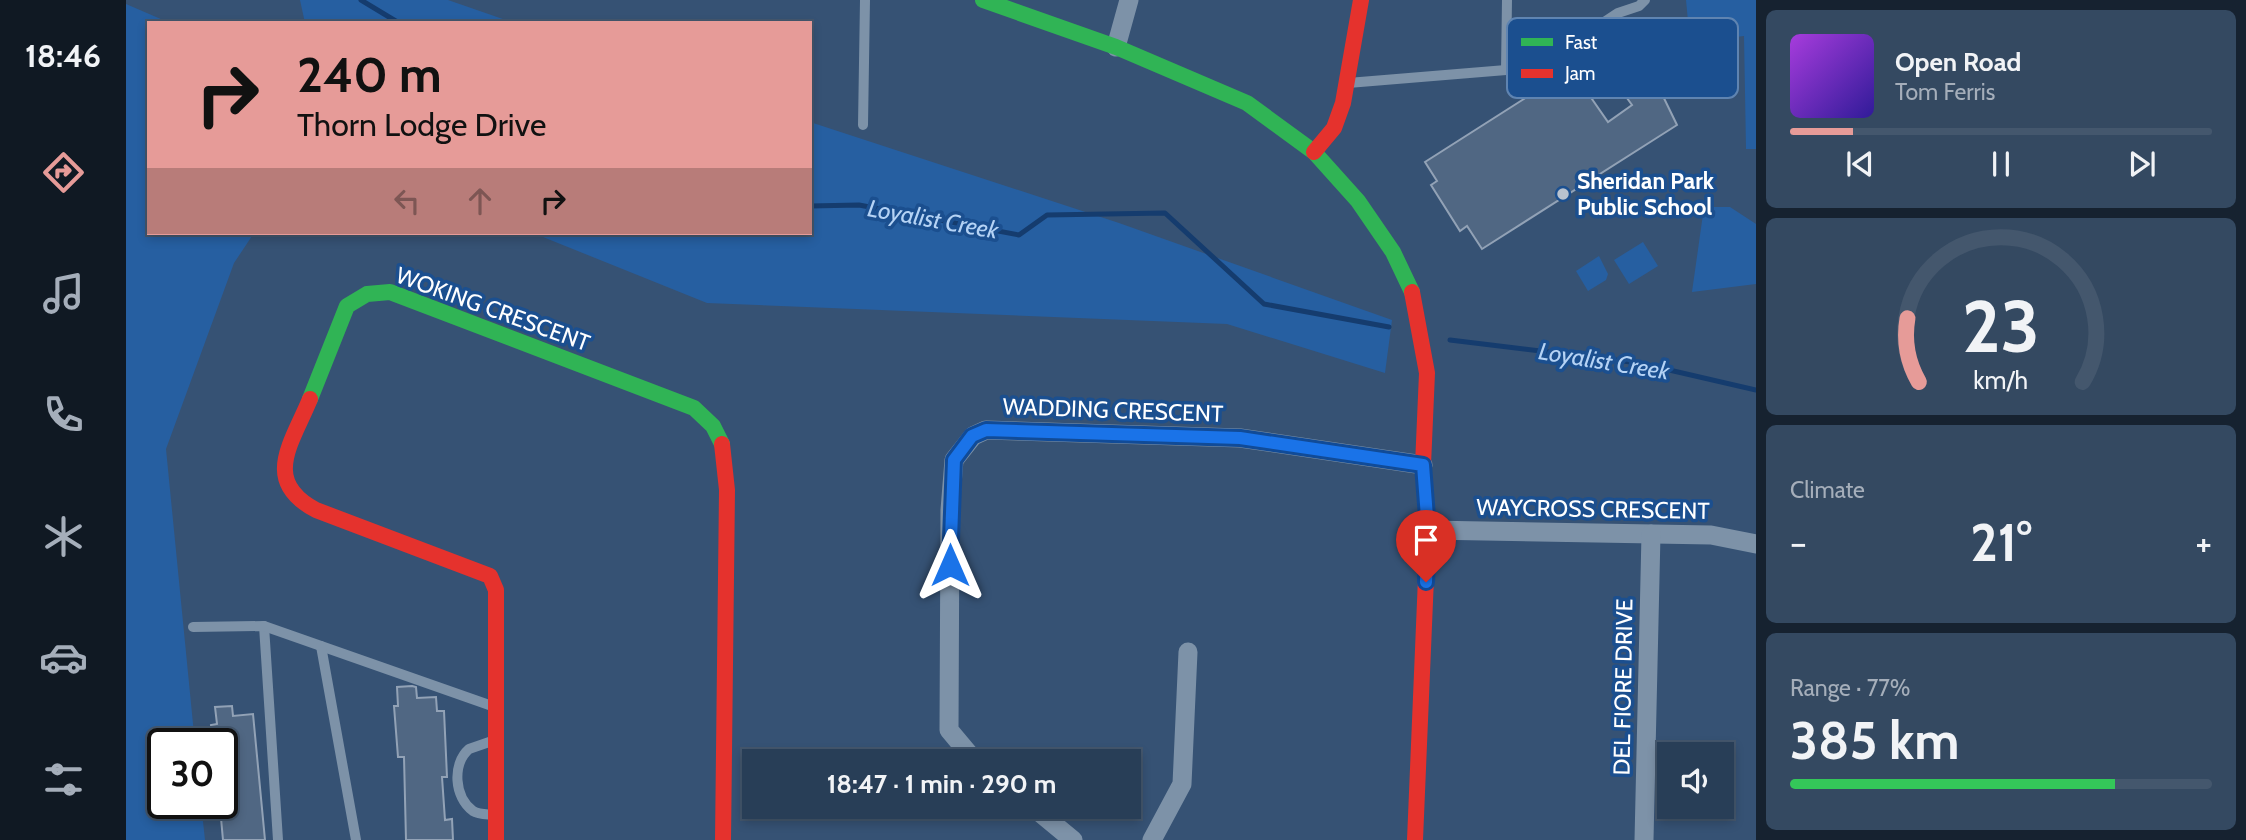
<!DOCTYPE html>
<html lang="en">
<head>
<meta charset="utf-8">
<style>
  body { margin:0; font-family:Cabin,sans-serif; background:#344961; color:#f1f3f6; height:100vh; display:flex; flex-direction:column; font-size:26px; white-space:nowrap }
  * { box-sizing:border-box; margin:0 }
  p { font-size:23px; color:#a5aeba }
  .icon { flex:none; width:38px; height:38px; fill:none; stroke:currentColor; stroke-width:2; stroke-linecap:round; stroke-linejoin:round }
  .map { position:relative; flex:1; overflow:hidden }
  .side { display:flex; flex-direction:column; gap:10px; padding:10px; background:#162230; width:490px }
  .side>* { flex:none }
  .guide { position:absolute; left:21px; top:21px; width:665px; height:214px; border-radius:0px; box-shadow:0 4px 10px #0003,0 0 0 2px #44576d; background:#e69b98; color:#111; overflow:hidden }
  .tools { position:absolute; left:1531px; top:742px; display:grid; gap:14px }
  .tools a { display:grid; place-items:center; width:77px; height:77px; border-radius:0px; background:#283e57; box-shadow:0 4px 10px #0003,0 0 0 2px #44576d; font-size:35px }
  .speed { position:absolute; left:21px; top:728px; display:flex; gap:14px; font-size:35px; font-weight:700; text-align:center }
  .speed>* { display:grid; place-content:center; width:91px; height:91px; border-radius:50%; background:#283e57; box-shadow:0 4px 10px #0003,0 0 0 2px #44576d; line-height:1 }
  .speed .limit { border:4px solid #111; border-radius:10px; background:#fff; color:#111 }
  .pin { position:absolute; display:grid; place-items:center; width:60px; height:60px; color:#fff; margin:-72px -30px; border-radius:50% 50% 50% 0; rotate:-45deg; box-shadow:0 0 7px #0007 }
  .pin .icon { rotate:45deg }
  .me { position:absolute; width:77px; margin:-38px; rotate:0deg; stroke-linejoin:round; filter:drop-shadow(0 0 5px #0008) }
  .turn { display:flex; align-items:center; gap:24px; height:147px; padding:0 35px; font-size:32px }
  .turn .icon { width:91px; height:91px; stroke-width:2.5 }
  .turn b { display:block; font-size:49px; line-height:60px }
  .lanes { display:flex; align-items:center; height:66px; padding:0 35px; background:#0003; justify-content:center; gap:35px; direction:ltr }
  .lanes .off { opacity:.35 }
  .big { font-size:52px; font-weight:700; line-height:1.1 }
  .side .widget { flex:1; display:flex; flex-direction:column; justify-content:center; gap:10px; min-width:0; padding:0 24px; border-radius:10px; background:#344961 }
  .side .dial { align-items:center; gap:0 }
  .dial svg { height:182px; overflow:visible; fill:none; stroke:#44576d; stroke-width:7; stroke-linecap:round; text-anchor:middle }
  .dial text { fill:#f1f3f6; stroke:none }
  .song { display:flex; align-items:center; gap:21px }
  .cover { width:84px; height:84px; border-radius:10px; background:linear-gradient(135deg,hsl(280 70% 55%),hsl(250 70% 35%)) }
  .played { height:7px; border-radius:4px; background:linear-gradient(90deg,#e69b98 15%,#44576d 15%) }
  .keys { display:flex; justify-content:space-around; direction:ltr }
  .heat { display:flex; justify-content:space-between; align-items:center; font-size:38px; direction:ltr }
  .charge { height:10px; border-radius:5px; background:linear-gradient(90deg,#34c759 77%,#44576d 0) }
  .trip { position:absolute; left:616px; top:749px; width:399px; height:70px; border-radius:0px; background:#283e57; box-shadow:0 4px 10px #0003,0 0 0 2px #44576d; font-weight:700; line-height:70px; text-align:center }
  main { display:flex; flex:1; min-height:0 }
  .menu { display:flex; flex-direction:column; width:126px; justify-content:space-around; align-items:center; background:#101923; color:#a5aeba }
  .menu .icon { width:49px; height:49px }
  .menu .on { color:#e69b98 }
  .menu b { font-size:32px; color:#f1f3f6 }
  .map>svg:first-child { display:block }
  .green { fill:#265fa1 }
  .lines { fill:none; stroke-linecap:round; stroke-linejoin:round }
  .stream { stroke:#153c6e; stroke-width:5 }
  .building { fill:#506783; stroke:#92a2b6; stroke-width:2; fill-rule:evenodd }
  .lane { stroke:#7d92a8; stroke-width:10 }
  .street { stroke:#7d92a8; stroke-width:19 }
  .fast { stroke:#30b455; stroke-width:16 }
  .jam { stroke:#e5322d; stroke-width:16 }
  .route-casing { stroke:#114b97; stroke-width:18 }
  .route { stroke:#1a73e8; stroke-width:12 }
  .poi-dot { fill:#b9c2ce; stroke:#1b4f8f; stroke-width:2.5 }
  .labels { text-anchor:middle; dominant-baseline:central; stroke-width:7; stroke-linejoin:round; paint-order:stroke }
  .poi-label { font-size:23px; font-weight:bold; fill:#fff; stroke:#1b4f8f; text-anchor:start }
  .street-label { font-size:23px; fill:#fff; stroke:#1b4f8f }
  .water-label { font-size:24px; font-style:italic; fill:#b5d3f5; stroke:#1b4f8f }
  .key { fill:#1b4f8f; stroke:#5f84b1; stroke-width:2 }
  .key-label { font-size:19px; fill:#fff }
</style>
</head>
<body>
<main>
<nav class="menu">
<b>18:46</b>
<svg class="icon on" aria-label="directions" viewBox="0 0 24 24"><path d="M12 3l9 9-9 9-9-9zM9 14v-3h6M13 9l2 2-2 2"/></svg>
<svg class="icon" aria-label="music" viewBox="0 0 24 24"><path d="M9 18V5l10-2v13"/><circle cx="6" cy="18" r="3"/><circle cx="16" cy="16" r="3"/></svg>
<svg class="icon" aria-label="phone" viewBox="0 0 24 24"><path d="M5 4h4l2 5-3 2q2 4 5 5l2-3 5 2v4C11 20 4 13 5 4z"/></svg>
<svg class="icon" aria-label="climate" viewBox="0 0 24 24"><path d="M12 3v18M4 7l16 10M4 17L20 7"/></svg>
<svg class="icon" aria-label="car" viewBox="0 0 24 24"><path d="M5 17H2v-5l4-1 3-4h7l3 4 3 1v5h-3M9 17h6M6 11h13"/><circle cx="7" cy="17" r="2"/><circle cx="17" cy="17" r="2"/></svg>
<svg class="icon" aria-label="filters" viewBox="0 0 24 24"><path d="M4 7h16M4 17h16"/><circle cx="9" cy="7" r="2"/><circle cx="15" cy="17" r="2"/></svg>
</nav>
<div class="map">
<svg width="1630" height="840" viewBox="0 0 1630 840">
  <rect width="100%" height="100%" fill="#365274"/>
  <g class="green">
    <polygon points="174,0 322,0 388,23 179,23"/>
    <polygon points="1560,0 1630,0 1630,149 1620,149 1618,36 1564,42"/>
    <polygon points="0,4 44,23 23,23 23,233 128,233 108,263 40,449 69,744 37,744 37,803 75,803 79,840 0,840"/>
    <polygon points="684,122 993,223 1266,320 1259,373 1101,324 581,303 407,233 684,233"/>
    <polygon points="1578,207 1604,207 1630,224 1630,284 1566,292"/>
    <polygon points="1517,242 1532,266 1503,284 1488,260"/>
    <polygon points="1473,256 1482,274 1480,280 1462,291 1450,271"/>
  </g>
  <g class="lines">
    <g class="stream">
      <polyline points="235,0 273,23"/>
      <polyline points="684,206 733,205 893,235 921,215 1039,213 1138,304 1263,327"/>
      <polyline points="1324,340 1513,363 1630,390"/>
    </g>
  </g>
  <g class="building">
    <path d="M1495,37L1504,51L1508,49L1519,66L1525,62L1540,86L1534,90L1551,125L1356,249L1341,226L1334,231L1305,185L1311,181L1299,162ZM1490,83L1506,105L1482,122L1466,99Z"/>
    <polygon points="286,686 290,687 291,698 310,697 311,711 318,711 321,777 316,777 319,820 326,819 327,840 280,840 278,757 272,757 268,706 272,706 271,687"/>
    <polygon points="106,706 107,716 127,714 139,840 97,840 94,807 99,807 96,744 87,744 85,725 91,724 89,707"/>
  </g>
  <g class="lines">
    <g class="lane">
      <polyline points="1380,70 1381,0"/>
      <polyline points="1222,83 1380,70 1430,54 1492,13 1513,6 1519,0"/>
      <polyline points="737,125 739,0"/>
      <polyline points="138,626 152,840"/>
      <polyline points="67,627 138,626 366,706"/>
      <polyline points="195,646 230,840"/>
      <path d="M369,740L343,749C326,764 328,797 347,811C353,815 362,814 369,815"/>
    </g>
    <g class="street">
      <polyline points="990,47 1003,0"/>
      <polyline points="1302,530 1585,535 1630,544"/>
      <polyline points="849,761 823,730 824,510 828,460 847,436 860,430 1114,438 1297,465"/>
      <polyline points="907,807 947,840"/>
      <polyline points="1026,840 1056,784 1062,652"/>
      <polyline points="1518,840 1525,534"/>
    </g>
    <g class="fast">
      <polyline points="857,0 990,47 1121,103 1188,152 1232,201 1267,252 1286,292"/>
      <polyline points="184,399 221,306 241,294 264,292 568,408 587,426 596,444"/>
    </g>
    <g class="jam">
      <polyline points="1188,152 1208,128 1217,103 1235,0"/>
      <polyline points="1286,292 1301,373 1297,465 1302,530 1289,840"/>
      <path d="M184,399C166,443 135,481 190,510L364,576L370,590V840"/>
      <polyline points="596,444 601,490 597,840"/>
    </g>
  </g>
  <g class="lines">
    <g class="route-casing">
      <polyline id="route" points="824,565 828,460 846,436 860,430 1114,438 1297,465 1302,530 1300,582"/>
    </g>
    <use href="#route" class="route"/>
  </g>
  <circle class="poi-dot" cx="1437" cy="194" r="7"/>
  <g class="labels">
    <g class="poi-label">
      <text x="1451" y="181">Sheridan Park<tspan x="1451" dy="26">Public School</tspan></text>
    </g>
    <g class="street-label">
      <text transform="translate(367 309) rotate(20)">WOKING CRESCENT</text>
      <text transform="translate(987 410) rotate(2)">WADDING CRESCENT</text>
      <text transform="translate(1467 509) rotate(1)">WAYCROSS CRESCENT</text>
      <text transform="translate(1497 687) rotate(-89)">DEL FIORE DRIVE</text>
    </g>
    <g class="water-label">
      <text transform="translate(807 219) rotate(10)">Loyalist Creek</text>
      <text transform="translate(1478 361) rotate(9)">Loyalist Creek</text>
    </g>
  </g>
  <rect x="1381" y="18" width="231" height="80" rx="10" class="key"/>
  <rect x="1395" y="38" width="32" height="8" fill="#30b455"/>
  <rect x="1395" y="69" width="32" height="9" fill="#e5322d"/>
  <g class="key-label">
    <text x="1439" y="49">Fast</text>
    <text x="1439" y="80">Jam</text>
  </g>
</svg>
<div class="tools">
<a><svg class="icon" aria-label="sound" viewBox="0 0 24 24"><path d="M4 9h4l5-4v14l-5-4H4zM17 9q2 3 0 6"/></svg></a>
</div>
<div class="speed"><div class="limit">30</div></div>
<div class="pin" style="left:1300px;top:582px;background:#d93025"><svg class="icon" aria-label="arrive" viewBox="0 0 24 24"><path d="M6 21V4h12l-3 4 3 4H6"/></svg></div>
<svg class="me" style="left:824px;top:565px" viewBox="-20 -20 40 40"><path d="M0-17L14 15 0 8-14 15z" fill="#1a73e8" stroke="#fff" stroke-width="4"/></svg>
<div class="trip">18:47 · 1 min · 290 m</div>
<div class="guide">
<div class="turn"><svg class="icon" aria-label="right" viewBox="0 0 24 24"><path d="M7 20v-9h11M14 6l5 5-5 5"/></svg><div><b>240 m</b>Thorn Lodge Drive</div></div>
<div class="lanes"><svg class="icon off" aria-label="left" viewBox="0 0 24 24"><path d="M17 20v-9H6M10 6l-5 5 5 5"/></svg><svg class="icon off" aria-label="ahead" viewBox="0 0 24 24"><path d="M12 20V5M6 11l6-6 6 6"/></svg><svg class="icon" aria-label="right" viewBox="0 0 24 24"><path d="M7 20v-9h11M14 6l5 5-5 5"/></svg></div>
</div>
</div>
<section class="side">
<div class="widget">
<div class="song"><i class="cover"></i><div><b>Open Road</b><p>Tom Ferris</p></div></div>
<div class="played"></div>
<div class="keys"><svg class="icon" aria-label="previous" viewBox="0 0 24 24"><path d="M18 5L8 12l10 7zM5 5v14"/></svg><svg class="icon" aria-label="pause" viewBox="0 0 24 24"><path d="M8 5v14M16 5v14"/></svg><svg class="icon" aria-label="next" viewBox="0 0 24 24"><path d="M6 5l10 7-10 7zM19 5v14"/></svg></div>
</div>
<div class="widget dial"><svg viewBox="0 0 100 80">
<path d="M14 69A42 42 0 1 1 86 69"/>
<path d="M14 69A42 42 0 0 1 9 41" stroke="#e69b98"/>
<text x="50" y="56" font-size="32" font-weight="700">23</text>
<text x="50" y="72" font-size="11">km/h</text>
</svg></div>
<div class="widget"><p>Climate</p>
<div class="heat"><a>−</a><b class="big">21°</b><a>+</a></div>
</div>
<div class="widget"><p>Range · 77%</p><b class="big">385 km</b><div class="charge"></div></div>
</section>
</main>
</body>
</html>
